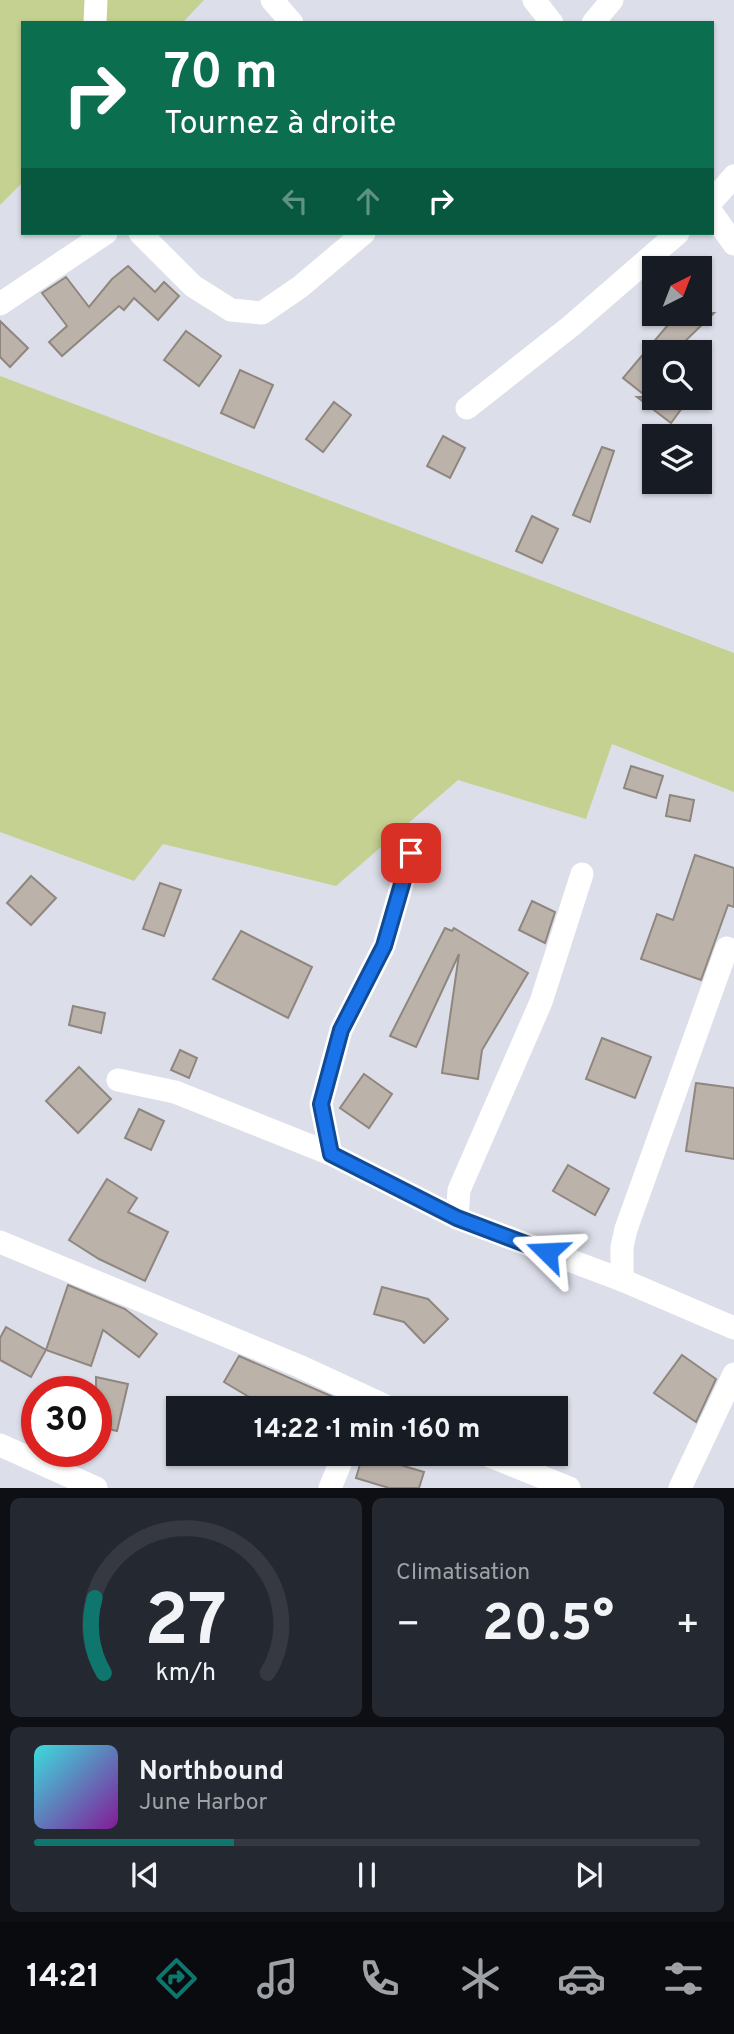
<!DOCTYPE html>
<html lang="fr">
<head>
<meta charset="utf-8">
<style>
  body { margin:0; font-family:Overpass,sans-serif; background:#242831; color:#f1f3f6; height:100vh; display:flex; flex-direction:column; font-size:26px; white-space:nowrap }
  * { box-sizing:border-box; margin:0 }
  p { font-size:23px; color:#9ea1a6 }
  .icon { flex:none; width:38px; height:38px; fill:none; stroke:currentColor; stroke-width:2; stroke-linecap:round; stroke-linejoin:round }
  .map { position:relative; height:1488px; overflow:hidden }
  .drawer { display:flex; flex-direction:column; gap:10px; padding:10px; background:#0d0f14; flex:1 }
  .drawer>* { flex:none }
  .top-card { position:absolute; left:21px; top:21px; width:693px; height:214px; border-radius:0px; box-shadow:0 2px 5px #0004; background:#0b6e4f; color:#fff; overflow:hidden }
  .needle { width:46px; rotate:42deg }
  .controls { position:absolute; left:642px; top:256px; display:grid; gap:14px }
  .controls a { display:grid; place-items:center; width:70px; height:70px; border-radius:0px; background:#171b24; box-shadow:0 2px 5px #0004; font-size:35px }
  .speed { position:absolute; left:21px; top:1376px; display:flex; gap:14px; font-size:35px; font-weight:700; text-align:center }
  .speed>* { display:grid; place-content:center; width:91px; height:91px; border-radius:50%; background:#171b24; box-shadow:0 2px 5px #0004; line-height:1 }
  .speed .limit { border:10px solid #d22; background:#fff; color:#111 }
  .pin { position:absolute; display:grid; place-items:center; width:60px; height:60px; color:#fff; margin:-30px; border-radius:14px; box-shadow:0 4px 10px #0006 }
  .me { position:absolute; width:77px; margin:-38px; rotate:291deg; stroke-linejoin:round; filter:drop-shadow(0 0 5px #0008) }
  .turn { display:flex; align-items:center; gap:24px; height:147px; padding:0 28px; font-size:32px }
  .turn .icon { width:91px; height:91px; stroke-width:2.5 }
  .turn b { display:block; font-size:49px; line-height:60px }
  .lanes { display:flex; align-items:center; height:66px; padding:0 28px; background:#0003; justify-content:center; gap:35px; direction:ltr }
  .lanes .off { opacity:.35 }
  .big { font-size:52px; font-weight:700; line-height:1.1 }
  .drawer .card { flex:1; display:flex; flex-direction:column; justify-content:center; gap:10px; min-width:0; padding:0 24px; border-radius:10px; background:#242831 }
  .drawer .dial { align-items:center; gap:0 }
  .dial svg { height:182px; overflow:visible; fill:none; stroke:#363941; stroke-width:7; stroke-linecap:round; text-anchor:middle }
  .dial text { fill:#f1f3f6; stroke:none }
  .song { display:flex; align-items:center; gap:21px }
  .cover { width:84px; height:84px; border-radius:10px; background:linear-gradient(135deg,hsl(180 70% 55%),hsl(290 70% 35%)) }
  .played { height:7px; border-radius:4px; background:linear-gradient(90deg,#0f766e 30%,#363941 30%) }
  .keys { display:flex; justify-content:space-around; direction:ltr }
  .heat { display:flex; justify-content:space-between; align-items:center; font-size:38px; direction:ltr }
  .drawer .tiles { flex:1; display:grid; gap:10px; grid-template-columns:1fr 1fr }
  .card:last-child { grid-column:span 2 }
  .trip { position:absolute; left:166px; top:1396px; width:402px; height:70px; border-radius:0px; background:#171b24; box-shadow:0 2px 5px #0004; font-weight:700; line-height:70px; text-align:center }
  .tab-bar { display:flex; height:112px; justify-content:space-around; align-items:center; background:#090b0e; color:#9ea1a6 }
  .tab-bar .icon { width:49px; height:49px }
  .tab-bar .on { color:#0f766e }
  .tab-bar b { font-size:32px; color:#f1f3f6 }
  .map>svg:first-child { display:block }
  .green { fill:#c4d191 }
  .building { fill:#bbb2aa; stroke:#8f877f; stroke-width:2 }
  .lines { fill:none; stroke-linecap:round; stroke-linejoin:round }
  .minor { stroke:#fff; stroke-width:23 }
  .route-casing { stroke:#114b97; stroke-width:18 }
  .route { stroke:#1a73e8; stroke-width:12 }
</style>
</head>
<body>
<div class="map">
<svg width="734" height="1488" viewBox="0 0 734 1488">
  <rect width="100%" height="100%" fill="#dcdee9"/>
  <g class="green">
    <polygon points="0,0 204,0 182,23 23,23 23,182 0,205"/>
    <polygon points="0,376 734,653 734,792 612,744 586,819 458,780 336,886 163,844 134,881 0,832"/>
  </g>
  <g class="building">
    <polygon points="128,266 155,292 164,282 179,296 158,320 134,298 124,310 119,306 62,356 49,342 67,326 42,293 66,277 89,307 112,279"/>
    <polygon points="678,313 714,313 674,352 654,352 654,397 690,397 671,423 637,397 647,397 623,378"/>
    <polygon points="0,321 28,348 10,367 0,357"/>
    <polygon points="186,331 221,356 199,386 164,360"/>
    <polygon points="240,370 273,385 254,428 221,413"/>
    <polygon points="334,402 351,415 323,452 306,439"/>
    <polygon points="443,436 465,448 450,478 427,466"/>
    <polygon points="602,447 614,451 590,522 573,515"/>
    <polygon points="532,516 558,529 542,563 516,551"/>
    <polygon points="631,766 663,776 656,798 624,788"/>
    <polygon points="670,795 694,800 690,821 666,816"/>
    <polygon points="695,855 734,868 734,907 728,905 701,980 641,959 657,914 673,920"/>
    <polygon points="31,876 56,898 31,925 7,903"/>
    <polygon points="160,883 181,890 164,936 143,929"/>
    <polygon points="532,901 555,912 545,943 519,930"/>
    <polygon points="445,928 452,931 454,928 528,973 482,1050 478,1079 442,1073 459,954 416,1047 390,1036"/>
    <polygon points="241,931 312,967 288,1018 213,979"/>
    <polygon points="73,1006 105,1013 101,1033 69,1025"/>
    <polygon points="602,1038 651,1057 635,1098 586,1079"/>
    <polygon points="180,1050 197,1058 189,1078 171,1070"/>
    <polygon points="79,1067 111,1099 78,1133 46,1101"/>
    <polygon points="364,1074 392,1094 369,1128 340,1108"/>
    <polygon points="696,1083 734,1088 734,1159 686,1151"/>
    <polygon points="139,1109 164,1121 151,1150 125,1138"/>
    <polygon points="568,1165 609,1189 595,1215 553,1191"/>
    <polygon points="107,1179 137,1198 128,1212 168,1232 145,1281 99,1259 69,1240"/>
    <polygon points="68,1285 125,1309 157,1334 139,1357 103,1330 91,1366 46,1350"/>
    <polygon points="382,1287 428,1299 448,1319 424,1343 404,1322 374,1314"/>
    <polygon points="6,1327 46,1350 31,1377 0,1360 0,1338"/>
    <polygon points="682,1355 716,1379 696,1422 654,1393"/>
    <polygon points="239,1356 338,1399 335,1409 269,1409 224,1382"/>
    <polygon points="96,1377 128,1384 117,1431 96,1426"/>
    <polygon points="363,1454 424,1472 419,1488 389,1488 356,1478"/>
  </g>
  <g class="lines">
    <g class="minor">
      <polyline points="272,0 292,23"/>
      <polyline points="534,0 552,23"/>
      <polyline points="95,23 96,0"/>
      <polyline points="593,23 612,0"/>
      <polyline points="712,201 734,176"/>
      <polyline points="712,213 734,244"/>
      <polyline points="140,233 193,286 231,310 262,313 300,287 364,233"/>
      <polyline points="0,304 106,233"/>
      <polyline points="467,408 571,326 678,233"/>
      <polyline points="118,1080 175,1092 331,1154 457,1218 622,1280 734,1328"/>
      <polyline points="331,1154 321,1104 341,1030 384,946 411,853"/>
      <polyline points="457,1218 459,1190 541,1002 582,874"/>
      <polyline points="0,1242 299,1366 392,1409"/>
      <polyline points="622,1280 622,1247 626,1229 727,948"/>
      <polyline points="0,1445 96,1488"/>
      <polyline points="485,1454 569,1488"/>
      <polyline points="330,1488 344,1454"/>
      <polyline points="680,1488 734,1374"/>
    </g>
  </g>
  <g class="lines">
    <g class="route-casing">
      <polyline id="route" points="411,853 384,946 341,1030 321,1104 331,1154 457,1218 547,1252"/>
    </g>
    <use href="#route" class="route"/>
  </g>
</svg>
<div class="controls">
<a><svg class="needle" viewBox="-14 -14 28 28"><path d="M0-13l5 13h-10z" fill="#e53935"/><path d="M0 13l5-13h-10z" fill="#9ea1a6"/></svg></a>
<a><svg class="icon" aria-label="search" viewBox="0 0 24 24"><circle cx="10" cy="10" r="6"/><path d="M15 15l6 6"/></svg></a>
<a><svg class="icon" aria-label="layers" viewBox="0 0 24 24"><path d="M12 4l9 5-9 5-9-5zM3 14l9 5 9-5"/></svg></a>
</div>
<div class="speed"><div class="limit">30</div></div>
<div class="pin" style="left:411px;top:853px;background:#d93025"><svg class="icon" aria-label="arrive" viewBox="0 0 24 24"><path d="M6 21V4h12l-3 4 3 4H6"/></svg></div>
<svg class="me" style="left:547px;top:1252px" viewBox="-20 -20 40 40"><path d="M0-17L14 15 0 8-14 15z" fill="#1a73e8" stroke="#fff" stroke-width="4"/></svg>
<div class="trip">14:22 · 1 min · 160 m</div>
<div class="top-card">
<div class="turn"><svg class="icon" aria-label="right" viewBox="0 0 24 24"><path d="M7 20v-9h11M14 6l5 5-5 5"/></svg><div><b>70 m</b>Tournez à droite</div></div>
<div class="lanes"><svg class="icon off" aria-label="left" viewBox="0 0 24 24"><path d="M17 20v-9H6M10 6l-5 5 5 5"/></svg><svg class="icon off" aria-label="ahead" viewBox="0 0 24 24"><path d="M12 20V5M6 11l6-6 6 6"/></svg><svg class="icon" aria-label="right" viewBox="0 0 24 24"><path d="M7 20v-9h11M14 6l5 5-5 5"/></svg></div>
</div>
</div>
<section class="drawer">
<div class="tiles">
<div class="card dial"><svg viewBox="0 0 100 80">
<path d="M14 69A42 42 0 1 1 86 69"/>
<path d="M14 69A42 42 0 0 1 10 36" stroke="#0f766e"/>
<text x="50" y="56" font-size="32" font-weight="700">27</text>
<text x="50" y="72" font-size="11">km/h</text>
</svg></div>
<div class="card"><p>Climatisation</p>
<div class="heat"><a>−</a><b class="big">20.5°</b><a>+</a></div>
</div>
<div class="card">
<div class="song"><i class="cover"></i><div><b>Northbound</b><p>June Harbor</p></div></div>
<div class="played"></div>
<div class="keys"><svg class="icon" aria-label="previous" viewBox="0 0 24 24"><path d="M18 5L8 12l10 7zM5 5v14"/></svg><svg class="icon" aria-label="pause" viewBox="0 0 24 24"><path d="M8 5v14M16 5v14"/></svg><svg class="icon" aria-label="next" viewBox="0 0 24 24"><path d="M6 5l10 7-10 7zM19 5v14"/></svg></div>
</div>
</div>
</section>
<nav class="tab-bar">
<b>14:21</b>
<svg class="icon on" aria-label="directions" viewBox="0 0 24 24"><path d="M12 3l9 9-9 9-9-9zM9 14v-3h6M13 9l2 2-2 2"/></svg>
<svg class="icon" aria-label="music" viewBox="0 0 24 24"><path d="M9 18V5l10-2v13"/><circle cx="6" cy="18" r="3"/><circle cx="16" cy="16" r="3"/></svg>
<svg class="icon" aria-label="phone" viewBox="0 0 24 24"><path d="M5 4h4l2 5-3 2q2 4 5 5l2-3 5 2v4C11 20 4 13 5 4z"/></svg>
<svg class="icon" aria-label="climate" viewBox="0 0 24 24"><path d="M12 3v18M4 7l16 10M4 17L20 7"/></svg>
<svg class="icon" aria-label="car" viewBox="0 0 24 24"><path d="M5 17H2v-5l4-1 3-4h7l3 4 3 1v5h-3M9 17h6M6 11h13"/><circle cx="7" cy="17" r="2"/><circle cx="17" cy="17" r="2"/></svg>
<svg class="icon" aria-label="filters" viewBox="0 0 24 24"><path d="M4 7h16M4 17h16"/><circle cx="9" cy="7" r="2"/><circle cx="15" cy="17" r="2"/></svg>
</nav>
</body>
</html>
